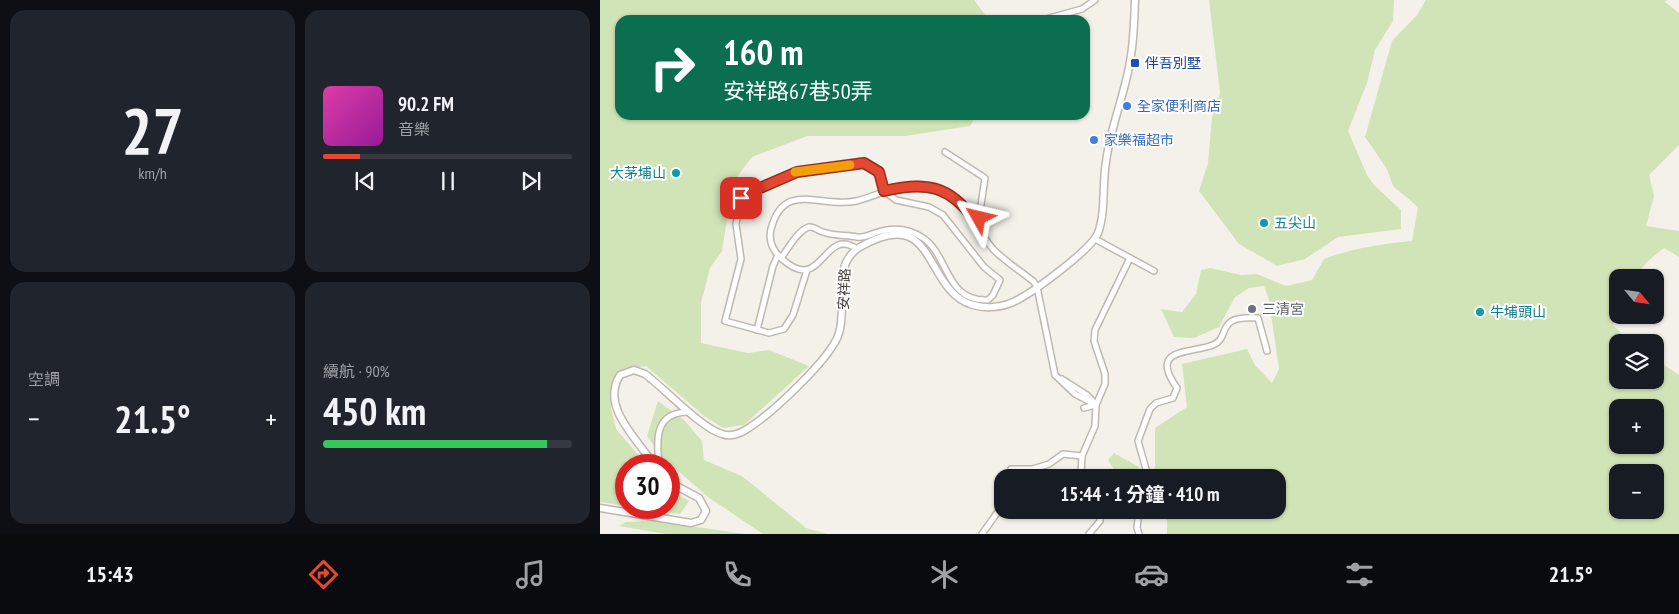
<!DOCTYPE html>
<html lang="zh-TW">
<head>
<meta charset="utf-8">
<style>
  body { margin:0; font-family:"PT Sans Narrow","Noto Sans TC",sans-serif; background:#20242c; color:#f1f3f6; height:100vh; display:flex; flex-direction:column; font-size:19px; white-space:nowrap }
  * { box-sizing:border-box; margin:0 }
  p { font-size:16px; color:#9ea1a6 }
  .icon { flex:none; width:28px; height:28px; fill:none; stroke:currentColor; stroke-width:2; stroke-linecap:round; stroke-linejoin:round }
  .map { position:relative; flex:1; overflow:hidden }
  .panel { display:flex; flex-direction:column; gap:10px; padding:10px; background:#0d0f14; width:600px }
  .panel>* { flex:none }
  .banner { position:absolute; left:15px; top:15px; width:475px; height:105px; border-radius:15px; box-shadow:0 1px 4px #0004; background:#0b6e4f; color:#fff; overflow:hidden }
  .needle { width:32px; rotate:119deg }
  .buttons { position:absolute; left:1009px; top:269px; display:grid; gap:10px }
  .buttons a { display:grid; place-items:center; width:55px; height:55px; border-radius:10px; background:#171b24; box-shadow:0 1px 4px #0004; font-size:25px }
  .speed { position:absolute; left:15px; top:454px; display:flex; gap:10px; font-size:25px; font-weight:700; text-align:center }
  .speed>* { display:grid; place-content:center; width:65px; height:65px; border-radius:50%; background:#171b24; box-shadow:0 1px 4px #0004; line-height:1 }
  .speed .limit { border:8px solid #d22; background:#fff; color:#111 }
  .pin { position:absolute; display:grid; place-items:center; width:42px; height:42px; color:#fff; margin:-21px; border-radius:10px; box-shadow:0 2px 8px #0006 }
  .me { position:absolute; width:55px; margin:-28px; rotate:307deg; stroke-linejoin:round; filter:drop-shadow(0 0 4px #0008) }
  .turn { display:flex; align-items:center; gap:18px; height:105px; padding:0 25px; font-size:22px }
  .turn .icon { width:65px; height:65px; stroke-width:2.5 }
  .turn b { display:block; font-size:35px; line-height:42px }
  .big { font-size:38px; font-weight:700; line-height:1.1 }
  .panel .card { flex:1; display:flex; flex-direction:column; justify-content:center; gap:8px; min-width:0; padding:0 18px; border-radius:15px; background:#20242c }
  .panel .dial { align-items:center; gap:0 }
  .dial b { font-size:65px; line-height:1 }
  .song { display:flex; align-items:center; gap:15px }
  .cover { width:60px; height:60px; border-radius:8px; background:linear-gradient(135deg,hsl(320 70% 55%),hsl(300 70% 35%)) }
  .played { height:5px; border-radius:2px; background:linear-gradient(90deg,#e44832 15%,#363941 15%) }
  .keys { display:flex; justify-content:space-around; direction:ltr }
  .heat { display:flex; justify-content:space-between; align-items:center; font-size:28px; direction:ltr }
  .charge { height:8px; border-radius:4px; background:linear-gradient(90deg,#34c759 90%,#363941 0) }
  .panel .tiles { flex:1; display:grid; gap:10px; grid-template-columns:repeat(2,1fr) }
  .trip { position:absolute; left:394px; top:469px; width:292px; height:50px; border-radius:15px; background:#171b24; box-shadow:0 1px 4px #0004; font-weight:700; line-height:50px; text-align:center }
  .tabs { display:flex; height:80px; justify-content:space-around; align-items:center; background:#090b0e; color:#9ea1a6 }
  .tabs .icon { width:35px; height:35px }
  .tabs .active { color:#e44832 }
  .tabs b { font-size:22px; color:#f1f3f6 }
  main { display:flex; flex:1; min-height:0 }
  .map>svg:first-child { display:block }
  .green { fill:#d1e4b8; fill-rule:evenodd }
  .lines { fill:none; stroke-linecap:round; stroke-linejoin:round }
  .minor-casing { stroke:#bfb8ae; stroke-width:8 }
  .tertiary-casing { stroke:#bfb8ae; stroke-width:9 }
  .minor { stroke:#fff; stroke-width:5 }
  .tertiary { stroke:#fff; stroke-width:6 }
  .route-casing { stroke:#942f20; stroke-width:12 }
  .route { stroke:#e44832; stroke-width:9 }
  .slow { stroke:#f59e0b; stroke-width:9 }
  .transit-dot { fill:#1a4fb4; stroke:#fff; stroke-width:2 }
  .shop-dot { fill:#3f7fe0; stroke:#fff; stroke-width:2 }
  .culture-dot { fill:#0f9aa8; stroke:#fff; stroke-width:2 }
  .worship-dot { fill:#6b7280; stroke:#fff; stroke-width:2 }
  .labels { text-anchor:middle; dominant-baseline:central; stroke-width:4; stroke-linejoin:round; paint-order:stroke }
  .transit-label { font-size:14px; fill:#164399; stroke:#fff; text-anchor:start }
  .shop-label { font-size:14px; fill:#366cbe; stroke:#fff; text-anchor:start }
  .culture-label { font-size:14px; fill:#0d838f; stroke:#fff; text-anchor:start }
  .street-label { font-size:14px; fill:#47423a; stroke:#fff }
  .worship-label { font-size:14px; fill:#5b616d; stroke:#fff; text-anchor:start }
</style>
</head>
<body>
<main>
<section class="panel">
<div class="tiles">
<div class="card dial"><b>27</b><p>km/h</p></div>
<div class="card">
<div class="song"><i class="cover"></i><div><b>90.2 FM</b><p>音樂</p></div></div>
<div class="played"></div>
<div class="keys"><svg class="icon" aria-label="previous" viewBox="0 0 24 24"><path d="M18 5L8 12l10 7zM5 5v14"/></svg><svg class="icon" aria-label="pause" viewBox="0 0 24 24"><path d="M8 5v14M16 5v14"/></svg><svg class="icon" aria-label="next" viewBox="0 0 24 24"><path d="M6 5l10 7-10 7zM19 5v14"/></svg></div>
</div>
<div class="card"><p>空調</p>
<div class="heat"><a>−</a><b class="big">21.5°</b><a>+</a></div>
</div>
<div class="card"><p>續航 · 90%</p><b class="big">450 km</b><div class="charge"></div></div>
</div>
</section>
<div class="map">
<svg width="1079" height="534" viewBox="0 0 1079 534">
  <rect width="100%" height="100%" fill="#f4f1eb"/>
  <g class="green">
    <polygon points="0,0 374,0 389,20 20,20 20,115 377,115 370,126 305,136 207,136 152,157 133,182 122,251 110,268 101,303 101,343 148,353 169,350 209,366 144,425 123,428 104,416 46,366 22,370 12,382 11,409 16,429 47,465 26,465 26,506 0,502"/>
    <polygon points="609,0 794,0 793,21 775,50 767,83 748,131 767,175 774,185 801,210 801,229 738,237 705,259 677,266 639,244 599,191 608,163 612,117 620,93"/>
    <path d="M826,0H1067L1065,2L1079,13V145L1049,175L1054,196L1046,226L1079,231V257L1064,248L1048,261L1034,277L1018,278L1017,305L1013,325L1030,342H1018V380H1055V359L1079,375V534H567V510H678V478L552,477L555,466V428L587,407L582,364L647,349L655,365L672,383L679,369L669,300L664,286L649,288L635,297L619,327L594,338L574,337L561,309L582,312L596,294L601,270L610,268L641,275L657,274L686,286L712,280L724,259C753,248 782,244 812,241L818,207L793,186L787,169L765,137L792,41L817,15ZM1018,408H1055V445H1018ZM1055,472V510H1018V472Z"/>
    <polygon points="58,401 84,420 102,441 104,460 142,476 206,528 228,534 163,534 108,497 62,457 47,436"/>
    <polygon points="514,453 539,467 537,477 519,477 508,460"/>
    <polygon points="69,490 89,501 80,514 37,508 69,508"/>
    <polygon points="55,521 145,534 66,534 19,526 26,522"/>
  </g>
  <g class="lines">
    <g class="minor-casing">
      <g id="minor">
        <polyline points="442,20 482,9 495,0"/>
        <polyline points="345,152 385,178 379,218 375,221"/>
        <polyline points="495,239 554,271"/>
        <path d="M257,249C223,225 223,296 182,259C173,251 168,241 171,229C184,179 222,209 256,201C281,195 307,178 333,187C364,198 374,226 393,249C403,260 422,272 434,282L437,287L455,375L475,394L496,405"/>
        <path d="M181,258C188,249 198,230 209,227C214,226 218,231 223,232C233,236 246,235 257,237C263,238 269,235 275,233C292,227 308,228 323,238C349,255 345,302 388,300L393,295L400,280L384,267L343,215L329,207L296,200L284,191"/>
        <path d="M207,270L193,315L184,329L169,333L125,321L141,259L136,224L141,198L146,194L197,172L264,163C279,168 280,176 284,191"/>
        <polyline points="157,330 173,266 178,255"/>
        <polyline points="462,379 487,395 495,404"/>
        <polyline points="484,408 495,405"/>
        <path d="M59,465C56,438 55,412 89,412"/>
        <polyline points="411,469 433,469 449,464 463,454 482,456"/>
        <polyline points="484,478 481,474 482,456 495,426 496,405 505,384 505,374 494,341 495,330 530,258"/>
        <path d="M544,478L546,469L538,441L550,409L556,403L573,398L577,388C548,347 590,354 613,345C632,337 613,315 658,318L667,351"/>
        <polyline points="382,534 402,506"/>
        <polyline points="489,534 500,521 501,510"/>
        <polyline points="539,534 537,528 539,510"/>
      </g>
    </g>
    <g class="tertiary-casing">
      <g id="tertiary">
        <path d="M54,465C37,438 0,407 20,375L34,370L45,374C64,388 101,428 122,434C130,437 140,434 147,429C170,415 232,358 239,333C248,305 230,265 260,247C338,202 322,290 373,305C383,308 397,308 408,304C427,298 491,250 498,233C506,211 502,185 506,162C510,129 523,99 529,67C534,44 534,23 535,0"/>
        <polyline points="0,508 91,523 101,520 106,511 99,498 69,482"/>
      </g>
    </g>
    <use href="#minor" class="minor"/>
    <use href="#tertiary" class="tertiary"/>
  </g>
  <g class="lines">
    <g class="route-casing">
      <path id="route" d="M141,198L146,194L197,172L264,163L279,172L284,191C325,181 350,185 375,221L379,218"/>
    </g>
    <use href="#route" class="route"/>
    <polyline class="slow" points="195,172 250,165"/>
  </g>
  <rect class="transit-dot" x="530" y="58" width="10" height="10" rx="2.5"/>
  <g class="shop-dot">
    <circle cx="527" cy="106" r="5"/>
    <circle cx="494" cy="140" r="5"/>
  </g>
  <g class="culture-dot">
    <circle cx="76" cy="173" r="5"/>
    <circle cx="664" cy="223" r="5"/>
    <circle cx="880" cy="312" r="5"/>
  </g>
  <circle class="worship-dot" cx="652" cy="309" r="5"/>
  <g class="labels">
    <g class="transit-label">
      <text x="545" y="63">伴吾別墅</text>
    </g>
    <g class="shop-label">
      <text x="537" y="106">全家便利商店</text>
      <text x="504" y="140">家樂福超市</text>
    </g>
    <g class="culture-label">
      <text x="66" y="173" text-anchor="end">大茅埔山</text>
      <text x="674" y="223">五尖山</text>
      <text x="890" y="312">牛埔頭山</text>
    </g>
    <g class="street-label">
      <text transform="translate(244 289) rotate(-87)">安祥路</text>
    </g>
    <g class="worship-label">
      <text x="662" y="309">三清宮</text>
    </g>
  </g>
</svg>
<div class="buttons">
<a><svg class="needle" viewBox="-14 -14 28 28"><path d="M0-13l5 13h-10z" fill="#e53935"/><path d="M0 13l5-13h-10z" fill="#9ea1a6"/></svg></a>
<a><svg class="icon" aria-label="layers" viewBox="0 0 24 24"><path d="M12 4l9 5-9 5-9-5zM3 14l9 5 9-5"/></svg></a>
<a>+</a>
<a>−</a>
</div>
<div class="speed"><div class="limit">30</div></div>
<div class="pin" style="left:141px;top:198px;background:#d93025"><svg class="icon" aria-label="arrive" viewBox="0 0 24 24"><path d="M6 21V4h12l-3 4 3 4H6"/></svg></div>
<svg class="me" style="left:379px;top:218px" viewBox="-20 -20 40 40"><path d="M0-17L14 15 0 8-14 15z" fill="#e44832" stroke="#fff" stroke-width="4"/></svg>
<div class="trip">15:44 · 1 分鐘 · 410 m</div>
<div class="banner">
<div class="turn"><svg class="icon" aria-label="right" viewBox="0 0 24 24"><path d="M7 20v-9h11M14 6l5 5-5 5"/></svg><div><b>160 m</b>安祥路67巷50弄</div></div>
</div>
</div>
</main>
<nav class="tabs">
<b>15:43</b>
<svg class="icon active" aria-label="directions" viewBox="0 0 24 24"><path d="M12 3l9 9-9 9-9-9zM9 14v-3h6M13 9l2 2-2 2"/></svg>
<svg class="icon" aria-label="music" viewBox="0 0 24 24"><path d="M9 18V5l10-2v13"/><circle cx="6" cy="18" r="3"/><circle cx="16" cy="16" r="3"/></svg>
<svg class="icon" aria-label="phone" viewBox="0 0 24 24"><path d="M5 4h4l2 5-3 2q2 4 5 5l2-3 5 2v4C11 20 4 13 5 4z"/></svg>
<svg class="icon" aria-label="climate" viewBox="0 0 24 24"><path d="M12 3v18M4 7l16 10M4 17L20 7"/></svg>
<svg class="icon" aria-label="car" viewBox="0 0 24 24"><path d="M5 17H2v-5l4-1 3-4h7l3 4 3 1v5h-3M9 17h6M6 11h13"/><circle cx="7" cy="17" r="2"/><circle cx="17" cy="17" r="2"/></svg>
<svg class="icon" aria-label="filters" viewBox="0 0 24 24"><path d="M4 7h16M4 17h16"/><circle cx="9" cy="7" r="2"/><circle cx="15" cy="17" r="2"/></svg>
<b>21.5°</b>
</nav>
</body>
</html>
